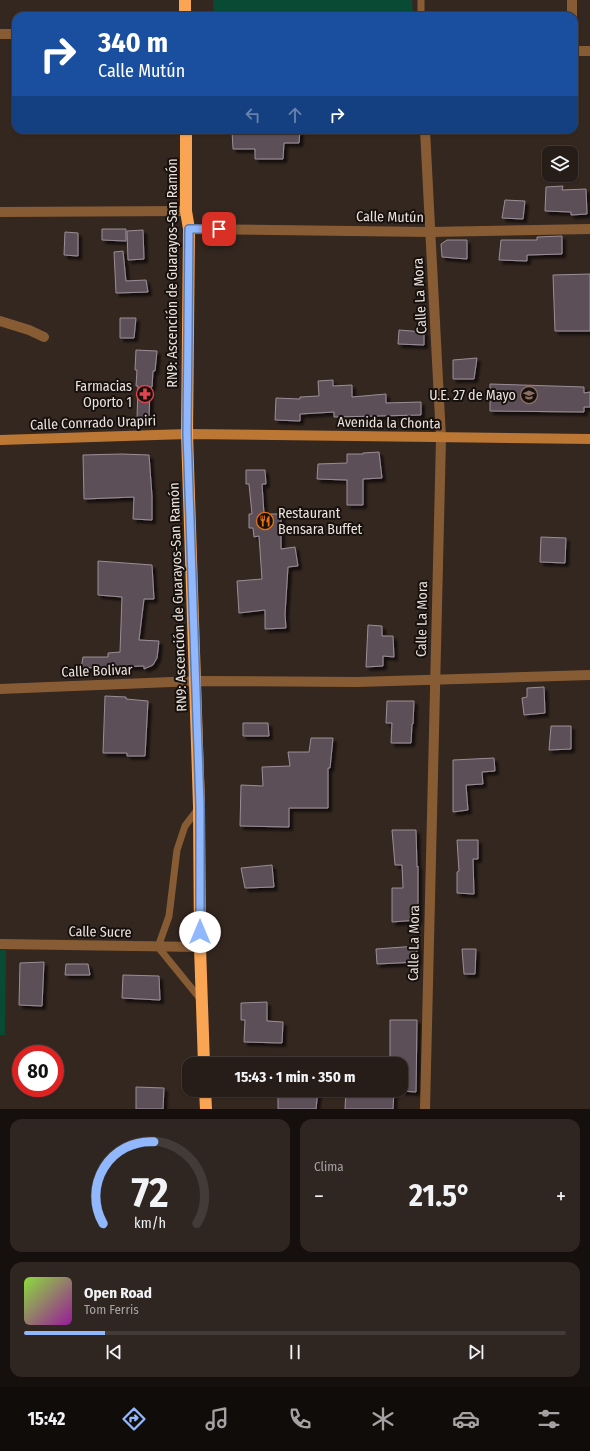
<!DOCTYPE html>
<html lang="es">
<head>
<meta charset="utf-8">
<style>
  body { margin:0; font-family:"Fira Sans Condensed",sans-serif; background:#2f2621; color:#f1f3f6; height:100vh; display:flex; flex-direction:column; font-size:15px; white-space:nowrap }
  * { box-sizing:border-box; margin:0 }
  p { font-size:13px; color:#a4a2a2 }
  .icon { flex:none; width:22px; height:22px; fill:none; stroke:currentColor; stroke-width:2; stroke-linecap:round; stroke-linejoin:round }
  .map { position:relative; height:1109px; overflow:hidden }
  .details { display:flex; flex-direction:column; gap:10px; padding:10px; background:#15100d; flex:1 }
  .details>* { flex:none }
  .guide { position:absolute; left:12px; top:12px; width:566px; height:122px; border-radius:12px; box-shadow:0 1px 3px #0004,0 0 0 1px #433b37; background:#1a4fa0; color:#fff; overflow:hidden }
  .controls { position:absolute; left:542px; top:146px; display:grid; gap:8px }
  .controls a { display:grid; place-items:center; width:36px; height:36px; border-radius:8px; background:#271d18; box-shadow:0 1px 3px #0004,0 0 0 1px #433b37; font-size:20px }
  .speed { position:absolute; left:12px; top:1045px; display:flex; gap:8px; font-size:20px; font-weight:700; text-align:center }
  .speed>* { display:grid; place-content:center; width:52px; height:52px; border-radius:50%; background:#271d18; box-shadow:0 1px 3px #0004,0 0 0 1px #433b37; line-height:1 }
  .speed .limit { border:6px solid #d22; background:#fff; color:#111 }
  .pin { position:absolute; display:grid; place-items:center; width:34px; height:34px; color:#fff; margin:-17px; border-radius:8px; box-shadow:0 2px 6px #0006 }
  .me { position:absolute; width:44px; margin:-22px; rotate:0deg; stroke-linejoin:round; filter:drop-shadow(0 0 3px #0008) }
  .turn { display:flex; align-items:center; gap:14px; height:84px; padding:0 20px; font-size:18px }
  .turn .icon { width:52px; height:52px; stroke-width:2.5 }
  .turn b { display:block; font-size:28px; line-height:34px }
  .lanes { display:flex; align-items:center; height:38px; padding:0 20px; background:#0003; justify-content:center; gap:20px; direction:ltr }
  .lanes .off { opacity:.35 }
  .big { font-size:30px; font-weight:700; line-height:1.1 }
  .details .widget { flex:1; display:flex; flex-direction:column; justify-content:center; gap:6px; min-width:0; padding:0 14px; border-radius:12px; background:#2f2621 }
  .details .dial { align-items:center; gap:0 }
  .dial svg { height:104px; overflow:visible; fill:none; stroke:#433b37; stroke-width:7; stroke-linecap:round; text-anchor:middle }
  .dial text { fill:#f1f3f6; stroke:none }
  .song { display:flex; align-items:center; gap:12px }
  .cover { width:48px; height:48px; border-radius:6px; background:linear-gradient(135deg,hsl(90 70% 55%),hsl(300 70% 35%)) }
  .played { height:4px; border-radius:2px; background:linear-gradient(90deg,#91b8fd 15%,#433b37 15%) }
  .keys { display:flex; justify-content:space-around; direction:ltr }
  .heat { display:flex; justify-content:space-between; align-items:center; font-size:22px; direction:ltr }
  .details .tiles { flex:1; display:grid; gap:10px; grid-template-columns:1fr 1fr }
  .widget:last-child { grid-column:span 2 }
  .trip { position:absolute; left:182px; top:1057px; width:226px; height:40px; border-radius:12px; background:#271d18; box-shadow:0 1px 3px #0004,0 0 0 1px #433b37; font-weight:700; line-height:40px; text-align:center }
  .tab-bar { display:flex; height:64px; justify-content:space-around; align-items:center; background:#100c0a; color:#a4a2a2 }
  .tab-bar .icon { width:28px; height:28px }
  .tab-bar .active { color:#91b8fd }
  .tab-bar b { font-size:18px; color:#f1f3f6 }
  .map>svg:first-child { display:block }
  .green { fill:#084a34 }
  .building { fill:#5d5059; stroke:#9b8d97; filter:url(#shadow) }
  .lines { fill:none; stroke-linecap:round; stroke-linejoin:round }
  .lane { stroke:#875c35; stroke-width:7 }
  .street { stroke:#875c35; stroke-width:10 }
  .secondary { stroke:#b73; stroke-width:10 }
  .highway { stroke:#faa553; stroke-width:12 }
  .route-casing { stroke:#5e78a4; stroke-width:10 }
  .route { stroke:#91b8fd; stroke-width:7 }
  .labels { text-anchor:middle; dominant-baseline:central; stroke-width:4; stroke-linejoin:round; paint-order:stroke }
  .street-label { font-size:14px; fill:#ebe2de; stroke:#17110e }
  .poi-label { font-size:14px; fill:#ebe2de; stroke:#17110e; text-anchor:end }
</style>
</head>
<body>
<div class="map">
<svg width="590" height="1109" viewBox="0 0 590 1109">
  <defs>
    <filter id="shadow"><feDropShadow dx="3.5" dy="3.5" stdDeviation="1" flood-color="#0009"/></filter>
  </defs>
  <rect width="100%" height="100%" fill="#342720"/>
  <g class="green">
    <polygon points="213,0 412,0 413,16 214,16"/>
    <polygon points="0,950 6,950 5,1035 0,1035"/>
  </g>
  <g class="building">
    <polygon points="244,130 300,130 299,143 284,143 283,159 255,159 255,149 233,149 232,131"/>
    <polygon points="563,186 562,190 586,189 587,214 571,215 571,212 545,211 546,187"/>
    <polygon points="505,200 525,201 523,219 502,218"/>
    <polygon points="102,229 126,229 126,241 102,240"/>
    <polygon points="143,230 144,259 128,260 127,231"/>
    <polygon points="65,232 78,233 78,256 64,255"/>
    <polygon points="562,236 562,254 527,255 527,261 499,260 501,240 537,240 537,237"/>
    <polygon points="447,240 467,240 467,259 442,257 441,244"/>
    <polygon points="123,251 126,281 146,280 148,292 116,293 114,252"/>
    <polygon points="590,274 590,331 555,331 553,275"/>
    <polygon points="120,318 136,318 134,338 120,338"/>
    <polygon points="399,330 424,332 424,345 398,344"/>
    <polygon points="136,350 157,351 155,371 153,371 152,387 150,387 149,419 137,419 138,386 136,386 137,370 135,370"/>
    <polygon points="477,358 474,379 453,379 453,360"/>
    <polygon points="333,380 333,386 352,385 352,397 386,394 386,403 421,402 421,415 334,417 334,412 300,414 300,421 275,420 276,398 300,399 300,397 319,396 318,381"/>
    <polygon points="490,384 584,387 584,393 590,392 590,407 584,407 584,412 490,411"/>
    <polygon points="379,452 382,478 363,479 363,505 347,505 347,480 317,479 318,464 347,463 347,454 363,454 363,453"/>
    <polygon points="121,454 149,455 152,496 152,520 133,519 134,497 84,499 83,455"/>
    <polygon points="246,470 265,470 266,484 262,484 264,514 281,514 281,549 295,547 298,566 288,567 285,614 286,628 265,629 265,610 239,613 237,581 262,579 259,536 254,537 253,528 249,528 249,514 252,514 249,484 246,484"/>
    <polygon points="541,537 566,538 565,563 540,562"/>
    <polygon points="98,561 152,565 154,599 144,599 139,640 159,641 157,658 153,665 144,669 144,666 81,668 83,657 108,657 108,653 120,652 122,597 98,595"/>
    <polygon points="368,625 382,626 382,636 393,636 394,657 383,656 383,666 366,667"/>
    <polygon points="544,687 545,713 524,715 522,698 527,697 527,688"/>
    <polygon points="105,696 126,697 126,699 148,701 145,756 127,756 127,753 103,753"/>
    <polygon points="387,701 414,701 413,724 412,724 411,743 391,743 392,723 386,723"/>
    <polygon points="243,723 268,723 269,736 243,736"/>
    <polygon points="551,726 571,726 571,749 549,750"/>
    <polygon points="311,738 333,738 330,768 328,768 328,808 289,808 289,827 240,826 241,785 263,786 262,767 290,766 288,752 309,752"/>
    <polygon points="494,758 495,771 482,772 483,784 466,785 468,810 453,812 453,760"/>
    <polygon points="392,830 416,830 417,867 418,866 418,920 392,922 392,888 403,888 402,865 395,865"/>
    <polygon points="457,840 478,840 478,859 473,859 474,894 457,893 457,872 459,871"/>
    <polygon points="272,865 274,887 245,888 241,868"/>
    <polygon points="417,946 417,962 377,964 376,949"/>
    <polygon points="462,949 476,949 475,974 464,974"/>
    <polygon points="44,962 42,1006 19,1005 20,963"/>
    <polygon points="66,964 88,964 90,975 65,975"/>
    <polygon points="123,975 159,976 160,1000 122,998"/>
    <polygon points="267,1002 267,1021 283,1022 282,1043 244,1042 245,1020 241,1020 241,1003"/>
    <polygon points="390,1020 417,1020 416,1092 401,1091 401,1058 390,1057"/>
    <polygon points="136,1087 164,1088 163,1109 136,1109"/>
    <polygon points="278,1090 318,1090 316,1109 278,1109"/>
    <polygon points="346,1090 383,1091 383,1090 394,1090 393,1109 345,1109"/>
  </g>
  <g class="lines">
    <g class="lane">
      <polyline points="421,16 421,0"/>
      <polyline points="198,809 185,826 177,850 169,916 158,947 202,1001"/>
    </g>
    <g class="street">
      <polyline points="572,0 572,16"/>
      <polyline points="0,34 16,34"/>
      <polyline points="574,51 590,51"/>
      <polyline points="425,130 441,438 425,1109"/>
      <polyline points="0,212 186,211"/>
      <polyline points="189,229 430,232 590,229"/>
      <polyline points="0,321 29,330 44,337"/>
      <polyline points="0,689 196,681 357,682 590,675"/>
      <polyline points="0,944 200,947"/>
    </g>
    <polyline class="secondary" points="0,440 187,434 590,439"/>
    <g class="highway">
      <polyline points="185,0 185,16"/>
      <polyline points="186,130 186,211 189,229 187,434 199,806 200,947 204,1064"/>
      <polyline points="205,1090 206,1109"/>
    </g>
  </g>
  <g class="lines">
    <g class="route-casing">
      <polyline id="route" points="200,932 200,806 187,434 189,229 219,229"/>
    </g>
    <use href="#route" class="route"/>
  </g>
  <defs>
    <g id="pharmacy-ring" transform="scale(0.9)"><circle r="9.5" fill="#17110e" stroke="#e0444e" stroke-width="1.5"/><path d="M-2-6h4v4h4v4h-4v4h-4v-4h-4v-4h4Z" fill="#e0444e"/></g>
    <g id="school-ring" transform="scale(0.9)"><circle r="9.5" fill="#17110e" stroke="#8d6e63" stroke-width="1.5"/><path d="M0-5L7-2L0 1L-7-2ZM-4 1L0 2.5L4 1V4Q0 6-4 4Z" fill="#8d6e63"/></g>
    <g id="restaurant-ring" transform="scale(0.9)"><circle r="9.5" fill="#17110e" stroke="#e8710a" stroke-width="1.5"/><path d="M-5-6h1v4h1v-4h1v4h1v-4h1v5L-1.5 .5V6h-2V.5L-5-1ZM5-6V6H3V1.5H1.5Q1.5-4 5-6Z" fill="#e8710a"/></g>
  </defs>
  <g fill-rule="evenodd">
    <use href="#pharmacy-ring" x="145" y="394"/>
    <use href="#school-ring" x="529" y="395"/>
    <use href="#restaurant-ring" x="265" y="521"/>
  </g>
  <g class="labels">
    <g class="street-label">
      <text transform="translate(390 217) rotate(1)">Calle Mutún</text>
      <text transform="translate(172 273) rotate(-90)">RN9: Ascención de Guarayos-San Ramón</text>
      <text transform="translate(420 296) rotate(-93)">Calle La Mora</text>
      <text transform="translate(93 423) rotate(-2)">Calle Conrrado Urapiri</text>
      <text transform="translate(389 423) rotate(1)">Avenida la Chonta</text>
      <text transform="translate(178 597) rotate(-92)">RN9: Ascención de Guarayos-San Ramón</text>
      <text transform="translate(422 619) rotate(-89)">Calle La Mora</text>
      <text transform="translate(97 671) rotate(-2)">Calle Bolivar</text>
      <text transform="translate(100 932) rotate(1)">Calle Sucre</text>
      <text transform="translate(414 943) rotate(-89)">Calle La Mora</text>
    </g>
    <g class="poi-label">
      <text x="132" y="386">Farmacias<tspan x="132" dy="16">Oporto 1</tspan></text>
      <text x="516" y="395">U.E. 27 de Mayo</text>
      <text x="278" y="513" text-anchor="start">Restaurant<tspan x="278" dy="16">Bensara Buffet</tspan></text>
    </g>
  </g>
</svg>
<div class="controls">
<a><svg class="icon" aria-label="layers" viewBox="0 0 24 24"><path d="M12 4l9 5-9 5-9-5zM3 14l9 5 9-5"/></svg></a>
</div>
<div class="speed"><div class="limit">80</div></div>
<div class="pin" style="left:219px;top:229px;background:#d93025"><svg class="icon" aria-label="arrive" viewBox="0 0 24 24"><path d="M6 21V4h12l-3 4 3 4H6"/></svg></div>
<svg class="me" style="left:200px;top:932px" viewBox="-20 -20 40 40"><circle r="19" fill="#fff"/><path d="M0-13L10 11 0 6-10 11z" fill="#91b8fd"/></svg>
<div class="trip">15:43 · 1 min · 350 m</div>
<div class="guide">
<div class="turn"><svg class="icon" aria-label="right" viewBox="0 0 24 24"><path d="M7 20v-9h11M14 6l5 5-5 5"/></svg><div><b>340 m</b>Calle Mutún</div></div>
<div class="lanes"><svg class="icon off" aria-label="left" viewBox="0 0 24 24"><path d="M17 20v-9H6M10 6l-5 5 5 5"/></svg><svg class="icon off" aria-label="ahead" viewBox="0 0 24 24"><path d="M12 20V5M6 11l6-6 6 6"/></svg><svg class="icon" aria-label="right" viewBox="0 0 24 24"><path d="M7 20v-9h11M14 6l5 5-5 5"/></svg></div>
</div>
</div>
<section class="details">
<div class="tiles">
<div class="widget dial"><svg viewBox="0 0 100 80">
<path d="M14 69A42 42 0 1 1 86 69"/>
<path d="M14 69A42 42 0 0 1 53 6" stroke="#91b8fd"/>
<text x="50" y="56" font-size="32" font-weight="700">72</text>
<text x="50" y="72" font-size="11">km/h</text>
</svg></div>
<div class="widget"><p>Clima</p>
<div class="heat"><a>−</a><b class="big">21.5°</b><a>+</a></div>
</div>
<div class="widget">
<div class="song"><i class="cover"></i><div><b>Open Road</b><p>Tom Ferris</p></div></div>
<div class="played"></div>
<div class="keys"><svg class="icon" aria-label="previous" viewBox="0 0 24 24"><path d="M18 5L8 12l10 7zM5 5v14"/></svg><svg class="icon" aria-label="pause" viewBox="0 0 24 24"><path d="M8 5v14M16 5v14"/></svg><svg class="icon" aria-label="next" viewBox="0 0 24 24"><path d="M6 5l10 7-10 7zM19 5v14"/></svg></div>
</div>
</div>
</section>
<nav class="tab-bar">
<b>15:42</b>
<svg class="icon active" aria-label="directions" viewBox="0 0 24 24"><path d="M12 3l9 9-9 9-9-9zM9 14v-3h6M13 9l2 2-2 2"/></svg>
<svg class="icon" aria-label="music" viewBox="0 0 24 24"><path d="M9 18V5l10-2v13"/><circle cx="6" cy="18" r="3"/><circle cx="16" cy="16" r="3"/></svg>
<svg class="icon" aria-label="phone" viewBox="0 0 24 24"><path d="M5 4h4l2 5-3 2q2 4 5 5l2-3 5 2v4C11 20 4 13 5 4z"/></svg>
<svg class="icon" aria-label="climate" viewBox="0 0 24 24"><path d="M12 3v18M4 7l16 10M4 17L20 7"/></svg>
<svg class="icon" aria-label="car" viewBox="0 0 24 24"><path d="M5 17H2v-5l4-1 3-4h7l3 4 3 1v5h-3M9 17h6M6 11h13"/><circle cx="7" cy="17" r="2"/><circle cx="17" cy="17" r="2"/></svg>
<svg class="icon" aria-label="filters" viewBox="0 0 24 24"><path d="M4 7h16M4 17h16"/><circle cx="9" cy="7" r="2"/><circle cx="15" cy="17" r="2"/></svg>
</nav>
</body>
</html>
